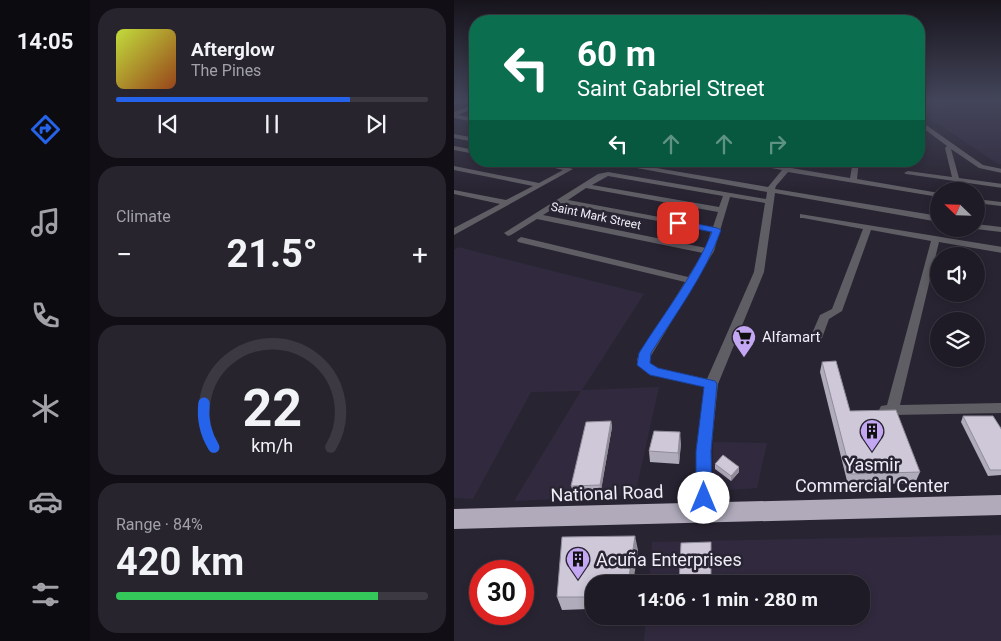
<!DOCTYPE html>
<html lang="en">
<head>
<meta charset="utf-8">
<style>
  body { margin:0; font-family:Roboto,sans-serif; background:#27242e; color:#f1f3f6; height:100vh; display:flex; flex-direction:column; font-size:19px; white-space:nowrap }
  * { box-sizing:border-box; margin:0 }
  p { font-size:16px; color:#a1a1a7 }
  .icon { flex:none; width:28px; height:28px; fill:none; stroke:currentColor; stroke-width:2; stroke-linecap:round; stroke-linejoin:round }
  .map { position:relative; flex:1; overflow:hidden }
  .side { display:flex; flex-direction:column; gap:8px; padding:8px; background:#110f15; width:364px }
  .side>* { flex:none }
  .guide { position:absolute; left:15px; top:15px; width:456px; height:152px; border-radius:20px; box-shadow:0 2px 8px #0003,0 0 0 1px #3c3943; background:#0b6e4f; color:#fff; overflow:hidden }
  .needle { width:32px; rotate:293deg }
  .tools { position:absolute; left:476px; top:182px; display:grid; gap:10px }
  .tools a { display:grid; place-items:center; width:55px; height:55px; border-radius:50%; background:#1f1b26; box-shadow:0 2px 8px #0003,0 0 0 1px #3c3943; font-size:25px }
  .speed { position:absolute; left:15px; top:560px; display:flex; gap:10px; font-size:25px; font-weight:700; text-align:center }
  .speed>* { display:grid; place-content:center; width:65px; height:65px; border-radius:50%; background:#1f1b26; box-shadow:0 2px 8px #0003,0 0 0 1px #3c3943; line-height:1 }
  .speed .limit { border:8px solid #d22; background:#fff; color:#111 }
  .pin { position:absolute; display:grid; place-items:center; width:42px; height:42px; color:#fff; margin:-21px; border-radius:10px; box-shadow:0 2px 8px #0006 }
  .me { position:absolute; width:55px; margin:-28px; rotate:0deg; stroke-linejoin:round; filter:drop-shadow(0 0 4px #0008) }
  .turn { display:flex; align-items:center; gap:18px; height:105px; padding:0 25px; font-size:22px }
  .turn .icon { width:65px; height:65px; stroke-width:2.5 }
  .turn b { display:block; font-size:35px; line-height:42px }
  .lanes { display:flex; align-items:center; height:48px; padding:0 25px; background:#0003; justify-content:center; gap:25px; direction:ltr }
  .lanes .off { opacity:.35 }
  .big { font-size:38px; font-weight:700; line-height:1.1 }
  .side .tile { flex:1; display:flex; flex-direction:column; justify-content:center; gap:8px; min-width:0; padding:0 18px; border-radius:20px; background:#27242e }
  .side .dial { align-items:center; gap:0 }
  .dial svg { height:130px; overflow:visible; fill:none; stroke:#3c3943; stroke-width:7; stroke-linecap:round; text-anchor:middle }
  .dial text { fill:#f1f3f6; stroke:none }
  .song { display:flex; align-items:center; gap:15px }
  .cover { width:60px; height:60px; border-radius:8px; background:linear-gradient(135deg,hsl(70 70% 55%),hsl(20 70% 35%)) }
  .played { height:5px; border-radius:2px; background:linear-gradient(90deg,#2563eb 75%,#3c3943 75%) }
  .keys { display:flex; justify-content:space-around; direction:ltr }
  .heat { display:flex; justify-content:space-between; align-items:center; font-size:28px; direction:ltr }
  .charge { height:8px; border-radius:4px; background:linear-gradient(90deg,#34c759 84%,#3c3943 0) }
  .trip { position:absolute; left:131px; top:575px; width:285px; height:50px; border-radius:20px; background:#1f1b26; box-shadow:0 2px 8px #0003,0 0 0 1px #3c3943; font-weight:700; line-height:50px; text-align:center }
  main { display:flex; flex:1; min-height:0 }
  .tab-bar { display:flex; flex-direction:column; width:90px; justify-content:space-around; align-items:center; background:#0c0b0f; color:#a1a1a7 }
  .tab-bar .icon { width:35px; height:35px }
  .tab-bar .active { color:#2563eb }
  .tab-bar b { font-size:22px; color:#f1f3f6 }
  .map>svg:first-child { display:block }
  .built { fill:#312a3e }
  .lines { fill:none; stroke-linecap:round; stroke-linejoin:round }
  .street { fill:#605e65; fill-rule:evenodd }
  .highway { fill:#b0aabb; fill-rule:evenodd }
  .wall { fill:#b1acbb }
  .shaded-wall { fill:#908c98 }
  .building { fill:#cec8d9; stroke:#908c98 }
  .route { fill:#2563eb; stroke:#184099 }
  .labels { text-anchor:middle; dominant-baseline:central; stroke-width:5; stroke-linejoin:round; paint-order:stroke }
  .far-street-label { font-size:12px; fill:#f0edf7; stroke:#292432 }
  .poi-label { font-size:15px; fill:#f0edf7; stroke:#292432; text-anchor:start }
  .near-poi-label { font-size:18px; fill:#f0edf7; stroke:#292432 }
  .near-street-label { font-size:18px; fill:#f0edf7; stroke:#292432 }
</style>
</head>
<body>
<main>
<nav class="tab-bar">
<b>14:05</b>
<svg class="icon active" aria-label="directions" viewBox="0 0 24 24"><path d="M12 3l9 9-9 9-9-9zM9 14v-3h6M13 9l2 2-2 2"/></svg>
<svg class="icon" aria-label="music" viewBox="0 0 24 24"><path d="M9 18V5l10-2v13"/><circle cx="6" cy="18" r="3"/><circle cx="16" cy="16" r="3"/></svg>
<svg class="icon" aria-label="phone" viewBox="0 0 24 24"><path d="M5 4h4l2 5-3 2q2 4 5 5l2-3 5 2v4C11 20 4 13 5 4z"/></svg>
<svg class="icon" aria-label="climate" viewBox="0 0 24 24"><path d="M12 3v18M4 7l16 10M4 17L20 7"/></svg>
<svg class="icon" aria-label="car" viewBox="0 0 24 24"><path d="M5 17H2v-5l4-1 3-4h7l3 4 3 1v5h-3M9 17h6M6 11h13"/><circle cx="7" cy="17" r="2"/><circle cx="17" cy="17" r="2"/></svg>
<svg class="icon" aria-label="filters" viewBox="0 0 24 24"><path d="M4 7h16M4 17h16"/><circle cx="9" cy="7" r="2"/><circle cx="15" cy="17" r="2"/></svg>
</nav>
<section class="side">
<div class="tile">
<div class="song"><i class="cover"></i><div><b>Afterglow</b><p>The Pines</p></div></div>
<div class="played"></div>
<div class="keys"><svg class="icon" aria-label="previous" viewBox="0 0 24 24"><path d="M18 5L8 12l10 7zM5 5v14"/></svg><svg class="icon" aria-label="pause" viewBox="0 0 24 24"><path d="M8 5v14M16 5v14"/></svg><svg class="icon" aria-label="next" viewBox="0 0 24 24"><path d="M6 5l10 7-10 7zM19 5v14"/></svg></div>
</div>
<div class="tile"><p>Climate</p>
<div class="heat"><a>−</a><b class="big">21.5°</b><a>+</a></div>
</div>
<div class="tile dial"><svg viewBox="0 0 100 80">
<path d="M14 69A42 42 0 1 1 86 69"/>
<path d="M14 69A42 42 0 0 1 8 42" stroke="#2563eb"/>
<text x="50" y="56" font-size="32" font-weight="700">22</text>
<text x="50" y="72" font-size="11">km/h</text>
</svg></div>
<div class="tile"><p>Range · 84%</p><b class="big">420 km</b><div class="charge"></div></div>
</section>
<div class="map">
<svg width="548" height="641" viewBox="0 0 548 641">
  <rect width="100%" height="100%" fill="#292432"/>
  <g class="built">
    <polygon points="465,103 547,111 547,164 544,164 465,111"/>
    <polygon points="4,247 190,294 128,390 205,387 181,495 60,501 127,391 77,392 19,499 0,498 0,250"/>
    <polygon points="259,442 313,443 303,488 263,491 259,478"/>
    <polygon points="547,535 547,641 190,641 192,616 408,616 408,584 195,584 198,542"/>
  </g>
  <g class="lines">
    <g class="street">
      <polygon points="3,100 10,100 0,105 0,101"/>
      <polygon points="21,104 21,108 3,115 21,118 21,122 0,118 0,112"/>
      <polygon points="465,120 529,165 548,169 548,173 525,168 497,149 505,178 548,184 548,188 452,174 450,173 454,171 498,177 491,148 493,146 465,125"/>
      <polygon points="0,134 21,138 21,142 0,138"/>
      <polygon points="0,146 21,150 21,154 0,150"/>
      <polygon points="72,161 87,161 119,169 0,235 0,228 46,204 0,194 0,190 52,200 79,186 0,170 0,166 85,183 109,170"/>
      <path d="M145,161H161L314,187L328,170L281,161H297L396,178L399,161H405L403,179L485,193V197L334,172L322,186L321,189L485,216V222L321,193L310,272L264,384L257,451L258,513L256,518L250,521L244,518L242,513L243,451L250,387L196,375L183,365V359L231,282L64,242L63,240L67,237L234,277L249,253L83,219L57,235L54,236L50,233L144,174L154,172L312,199L313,192ZM154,176L269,196L265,207L138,185ZM132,188L264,212L259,227L114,200ZM276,197L311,203L300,272L253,379L204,368L195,363V359L260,251ZM108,203L257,231L252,248L89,215Z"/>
      <polygon points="522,199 548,202 548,206 522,203"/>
      <polygon points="346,214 548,247 548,253 485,242 446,405 548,403 548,413 438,415 427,414 425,410 427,406 433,405 477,241 417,230 388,311 375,319 368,338 362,342 356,338 366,315 378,309 409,229 349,218 346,218"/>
      <polygon points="522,224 548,227 548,232 522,229"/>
    </g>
    <polygon class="highway" points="548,495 548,515 0,529 0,509"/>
  </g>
  <g class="wall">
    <polygon points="368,362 396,411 466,472 461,483 394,485 366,372"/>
    <polygon points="509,416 548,430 548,475 534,476 507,422"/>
    <polygon points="157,421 158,427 147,490 119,491 117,486"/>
    <polygon points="227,443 225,464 196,462 195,451"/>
    <polygon points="261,464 285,467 285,472 277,481 261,469"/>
    <polygon points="184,550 140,584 140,616 137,616 135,609 108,610 103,597"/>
    <polygon points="257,616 257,624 224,625 223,620"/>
  </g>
  <g class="shaded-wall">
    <polygon points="157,421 158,427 147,490 146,485"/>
    <polygon points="226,432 227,443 225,464 224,453"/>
    <polygon points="285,467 285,472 277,481 277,476"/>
    <polygon points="181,536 184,550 179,584 174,584"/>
  </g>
  <g class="building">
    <polygon points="382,361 396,411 442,410 466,472 397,474 368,362"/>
    <polygon points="509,416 539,416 548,430 548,470 536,470"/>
    <polygon points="157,421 146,485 117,486 132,422"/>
    <polygon points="200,431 226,432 224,453 195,451"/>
    <polygon points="269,455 285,467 277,476 261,464"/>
    <polygon points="181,536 174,584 140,584 140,603 132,603 134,597 103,597 108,537"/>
    <polygon points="257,542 257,584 225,584 227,543"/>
    <polygon points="224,616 257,616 257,619 223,620"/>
  </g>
  <linearGradient id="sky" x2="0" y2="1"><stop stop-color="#17141c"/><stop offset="0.53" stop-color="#43455a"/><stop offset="1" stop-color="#43455a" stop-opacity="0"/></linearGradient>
  <rect width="548" height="190" fill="url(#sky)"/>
  <path class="route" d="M224,220L263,228L267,230C251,275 222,313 197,353L196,363L204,368L261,381L263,384L257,451L258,498L256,503L250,505L244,503L242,498V451L250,387L196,375L183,365L185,353C210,313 240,276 258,232L221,225V221Z"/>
  <defs>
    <g id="supermarket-pin" transform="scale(1.25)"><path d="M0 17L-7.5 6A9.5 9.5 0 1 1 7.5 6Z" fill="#c3a7f2" stroke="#292432"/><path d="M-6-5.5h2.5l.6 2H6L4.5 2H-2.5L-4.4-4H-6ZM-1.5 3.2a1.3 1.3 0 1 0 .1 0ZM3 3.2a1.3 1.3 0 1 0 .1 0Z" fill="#111"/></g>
    <g id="building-pin" transform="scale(1.25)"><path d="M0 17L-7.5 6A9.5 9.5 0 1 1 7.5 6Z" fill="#c3a7f2" stroke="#292432"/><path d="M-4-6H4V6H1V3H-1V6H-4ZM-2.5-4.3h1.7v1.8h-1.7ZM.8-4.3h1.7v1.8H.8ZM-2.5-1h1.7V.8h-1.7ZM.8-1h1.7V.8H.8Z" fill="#111"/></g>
  </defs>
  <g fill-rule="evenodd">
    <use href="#supermarket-pin" x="290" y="337"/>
    <use href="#building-pin" x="418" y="431"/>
    <use href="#building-pin" x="124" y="559"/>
  </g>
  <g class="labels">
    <g class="far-street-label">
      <text transform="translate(142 216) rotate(12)">Saint Mark Street</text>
    </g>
    <g class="poi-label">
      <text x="308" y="337">Alfamart</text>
    </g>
    <g class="near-poi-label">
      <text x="418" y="464">Yasmir<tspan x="418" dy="21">Commercial Center</tspan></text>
      <text x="142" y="559" text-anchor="start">Acuña Enterprises</text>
    </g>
    <g class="near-street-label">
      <text transform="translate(153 493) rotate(-2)">National Road</text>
    </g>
  </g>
</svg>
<div class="tools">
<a><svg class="needle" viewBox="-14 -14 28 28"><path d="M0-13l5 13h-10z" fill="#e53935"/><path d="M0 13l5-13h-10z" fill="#a1a1a7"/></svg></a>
<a><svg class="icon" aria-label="sound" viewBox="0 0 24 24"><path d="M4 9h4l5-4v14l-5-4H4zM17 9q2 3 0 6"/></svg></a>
<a><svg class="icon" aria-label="layers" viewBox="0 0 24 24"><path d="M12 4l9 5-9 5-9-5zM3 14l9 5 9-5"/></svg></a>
</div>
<div class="speed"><div class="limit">30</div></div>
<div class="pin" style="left:224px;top:223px;background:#d93025"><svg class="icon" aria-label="arrive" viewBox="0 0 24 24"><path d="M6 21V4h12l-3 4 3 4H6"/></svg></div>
<svg class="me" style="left:250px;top:498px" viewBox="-20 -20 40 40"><circle r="19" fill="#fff"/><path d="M0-13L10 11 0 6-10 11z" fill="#2563eb"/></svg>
<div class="trip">14:06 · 1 min · 280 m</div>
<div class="guide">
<div class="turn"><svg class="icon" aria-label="left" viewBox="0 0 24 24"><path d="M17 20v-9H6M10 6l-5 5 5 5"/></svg><div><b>60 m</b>Saint Gabriel Street</div></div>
<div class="lanes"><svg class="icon" aria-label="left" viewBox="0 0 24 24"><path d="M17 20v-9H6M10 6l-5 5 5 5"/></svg><svg class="icon off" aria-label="ahead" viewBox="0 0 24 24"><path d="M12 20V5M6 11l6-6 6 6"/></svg><svg class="icon off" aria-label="ahead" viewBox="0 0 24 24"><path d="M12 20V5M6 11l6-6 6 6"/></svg><svg class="icon off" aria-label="right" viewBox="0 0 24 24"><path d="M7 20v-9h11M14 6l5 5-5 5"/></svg></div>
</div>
</div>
</main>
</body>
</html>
